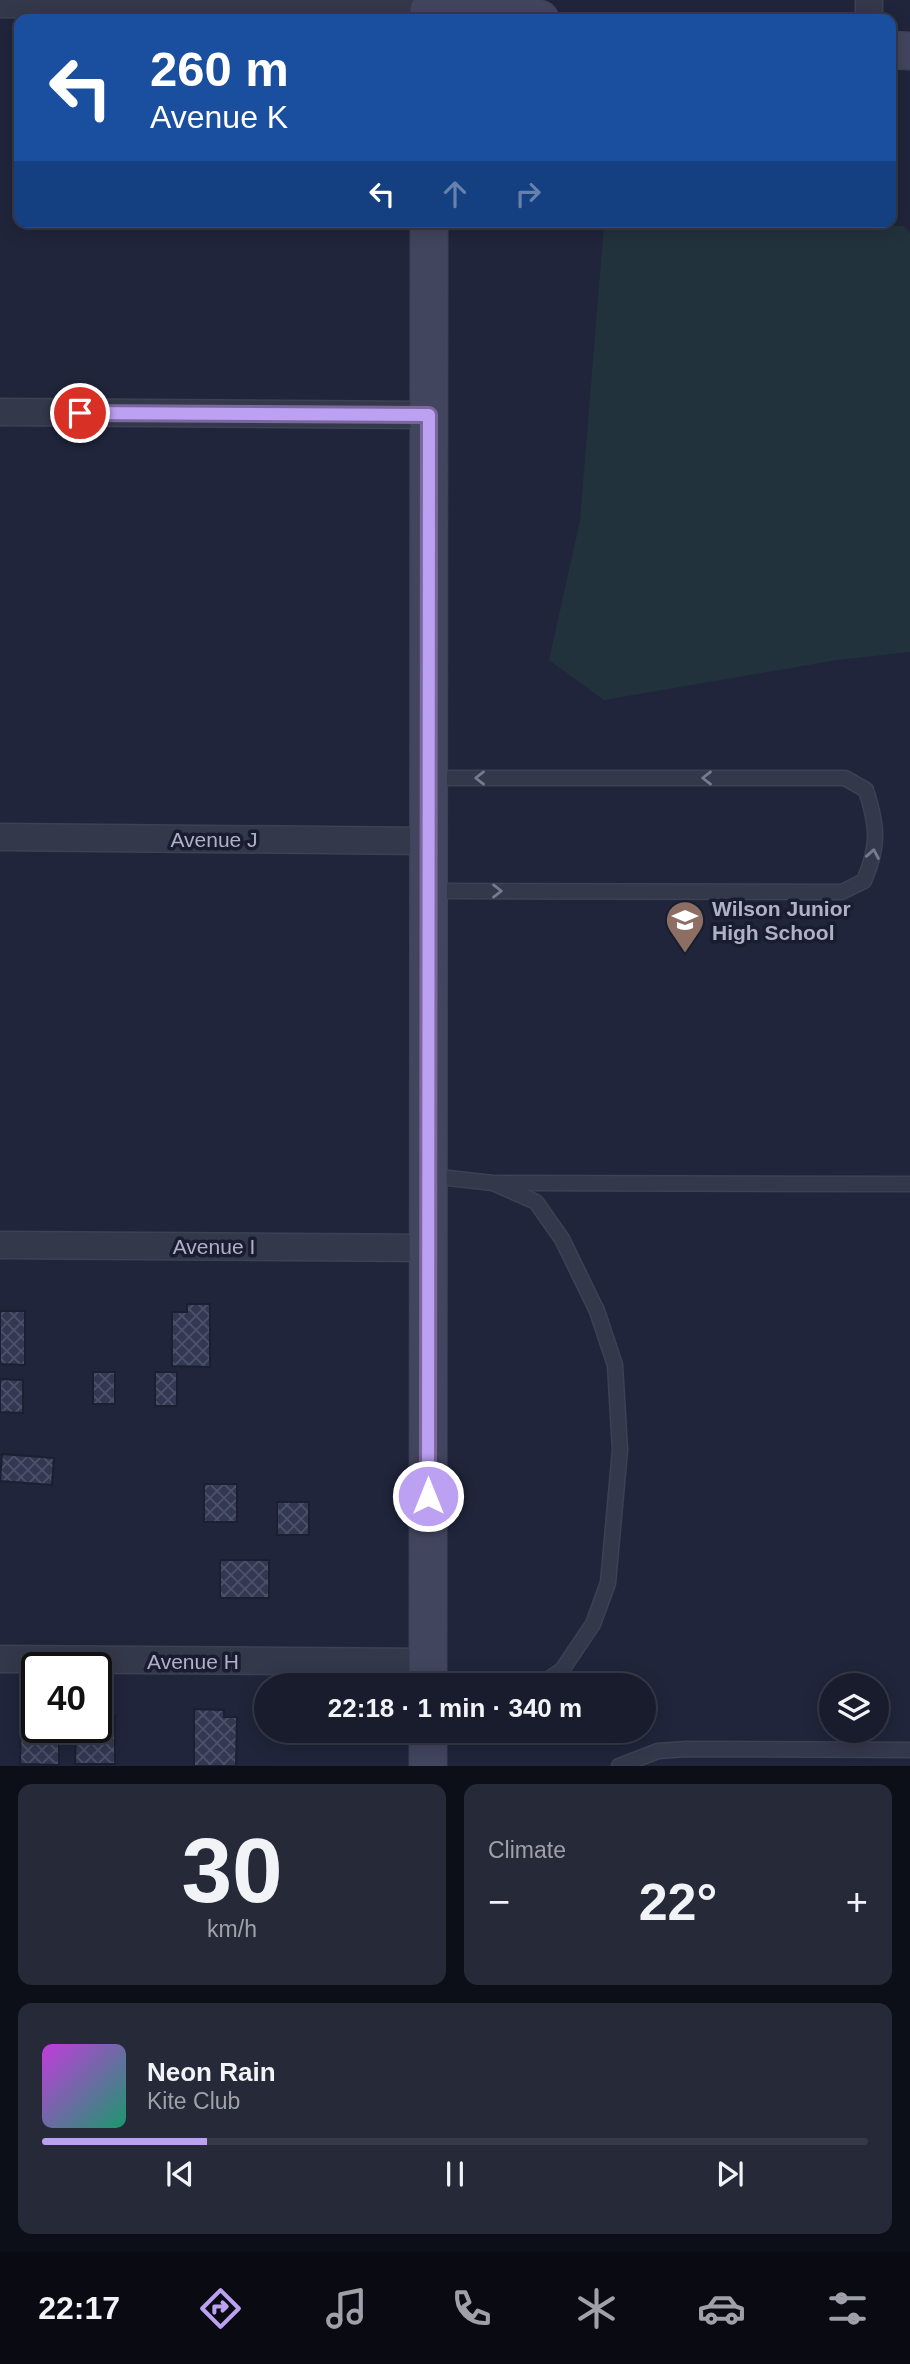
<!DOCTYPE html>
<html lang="en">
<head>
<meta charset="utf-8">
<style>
  body { margin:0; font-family:Helvetica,sans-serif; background:#252938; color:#f1f3f6; height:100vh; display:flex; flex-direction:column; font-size:26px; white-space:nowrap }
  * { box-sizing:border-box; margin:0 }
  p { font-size:23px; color:#9fa1a9 }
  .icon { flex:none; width:38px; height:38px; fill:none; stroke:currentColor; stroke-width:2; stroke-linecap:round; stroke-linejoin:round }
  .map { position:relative; height:1766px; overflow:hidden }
  .drawer { display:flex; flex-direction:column; gap:18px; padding:18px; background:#0d0f18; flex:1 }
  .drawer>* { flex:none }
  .guide { position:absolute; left:14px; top:14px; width:882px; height:214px; border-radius:14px; box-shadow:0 4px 18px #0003,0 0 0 2px #363a48; background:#1a4fa0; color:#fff; overflow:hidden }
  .fabs { position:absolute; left:819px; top:1673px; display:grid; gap:14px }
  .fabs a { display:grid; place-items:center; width:70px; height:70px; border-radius:50%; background:#181c2c; box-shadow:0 4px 18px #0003,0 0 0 2px #363a48; font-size:35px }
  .speed { position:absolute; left:21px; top:1652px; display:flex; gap:14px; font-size:35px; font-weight:700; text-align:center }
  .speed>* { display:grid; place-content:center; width:91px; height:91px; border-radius:50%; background:#181c2c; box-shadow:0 4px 18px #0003,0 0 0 2px #363a48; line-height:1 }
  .speed .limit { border:4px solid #111; border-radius:10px; background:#fff; color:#111 }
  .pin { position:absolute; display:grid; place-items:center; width:60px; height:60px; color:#fff; margin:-30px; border:4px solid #fff; border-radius:50%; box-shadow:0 2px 7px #0007 }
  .me { position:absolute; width:77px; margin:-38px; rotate:0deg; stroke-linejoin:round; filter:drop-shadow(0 0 5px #0008) }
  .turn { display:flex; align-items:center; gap:24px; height:147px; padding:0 21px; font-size:32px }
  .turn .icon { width:91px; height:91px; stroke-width:2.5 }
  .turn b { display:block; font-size:49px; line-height:60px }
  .lanes { display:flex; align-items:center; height:66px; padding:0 21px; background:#0003; justify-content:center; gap:35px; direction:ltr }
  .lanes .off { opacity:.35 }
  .big { font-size:52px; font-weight:700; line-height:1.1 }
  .drawer .tile { flex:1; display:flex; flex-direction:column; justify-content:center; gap:10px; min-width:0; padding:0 24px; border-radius:14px; background:#252938 }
  .drawer .dial { align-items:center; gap:0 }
  .dial b { font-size:91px; line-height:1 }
  .song { display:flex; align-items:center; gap:21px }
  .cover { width:84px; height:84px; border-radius:10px; background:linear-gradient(135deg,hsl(290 70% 55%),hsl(160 70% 35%)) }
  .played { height:7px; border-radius:4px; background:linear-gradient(90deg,#bca0f2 20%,#363a48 20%) }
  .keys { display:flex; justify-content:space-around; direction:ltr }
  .heat { display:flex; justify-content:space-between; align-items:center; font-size:38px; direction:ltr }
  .drawer .tiles { flex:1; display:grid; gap:18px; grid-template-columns:1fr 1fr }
  .tile:last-child { grid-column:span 2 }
  .trip { position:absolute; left:254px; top:1673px; width:402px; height:70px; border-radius:35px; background:#181c2c; box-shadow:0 4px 18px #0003,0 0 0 2px #363a48; font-weight:700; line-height:70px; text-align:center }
  .tab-bar { display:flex; height:112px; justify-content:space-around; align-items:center; background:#0a0b12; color:#9fa1a9 }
  .tab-bar .icon { width:49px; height:49px }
  .tab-bar .current { color:#bca0f2 }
  .tab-bar b { font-size:32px; color:#f1f3f6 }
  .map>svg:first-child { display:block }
  .grass { fill:#22323c }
  .building { fill:url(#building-cross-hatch); stroke:#1b1f31; stroke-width:2 }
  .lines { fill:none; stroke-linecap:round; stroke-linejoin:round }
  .lane-casing { stroke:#3d4154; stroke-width:17 }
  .street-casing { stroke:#3d4154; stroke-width:29 }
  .secondary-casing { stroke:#3d4154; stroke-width:39 }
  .lane { stroke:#34384b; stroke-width:14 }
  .street { stroke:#34384b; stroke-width:26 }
  .secondary { stroke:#42455e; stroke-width:37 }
  .oneway { stroke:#787b8f }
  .route-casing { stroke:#7a689d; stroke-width:18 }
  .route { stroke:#bca0f2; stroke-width:12 }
  .labels { text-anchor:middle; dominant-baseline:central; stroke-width:7; stroke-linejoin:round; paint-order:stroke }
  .street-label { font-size:21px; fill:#afb2c7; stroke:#191d2f }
  .poi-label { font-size:21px; font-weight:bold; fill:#afb2c7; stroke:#191d2f; text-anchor:start }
</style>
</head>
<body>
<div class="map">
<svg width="910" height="1766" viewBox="0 0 910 1766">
  <defs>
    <pattern id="building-cross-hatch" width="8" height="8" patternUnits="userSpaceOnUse" patternTransform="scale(1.75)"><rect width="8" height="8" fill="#323852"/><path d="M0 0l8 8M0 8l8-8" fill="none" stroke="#4d5269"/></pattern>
  </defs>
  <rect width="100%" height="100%" fill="#20253b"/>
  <polygon class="grass" points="604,225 903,226 910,233 910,652 837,660 604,700 549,660 580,521"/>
  <g class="building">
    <polygon points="187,1304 210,1304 210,1367 172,1366 172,1312 187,1312"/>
    <polygon points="0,1311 25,1311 25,1365 0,1364"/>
    <rect x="93" y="1372" width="22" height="32"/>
    <rect x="155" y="1372" width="22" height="34"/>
    <polygon points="0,1379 23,1380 23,1413 0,1412"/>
    <polygon points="2,1454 54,1458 52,1485 0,1481"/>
    <rect x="204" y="1484" width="33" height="38"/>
    <rect x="277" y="1502" width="32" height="33"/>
    <rect x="220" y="1560" width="49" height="38"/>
    <polygon points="194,1709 224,1710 224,1717 237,1717 236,1766 194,1766"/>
    <polygon points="96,1710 103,1710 103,1715 115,1715 115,1764 75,1764 76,1727 96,1727"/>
    <polygon points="21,1711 37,1711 37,1727 59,1727 59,1765 20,1764"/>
  </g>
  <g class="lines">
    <g class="lane-casing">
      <g id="lane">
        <path d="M430,891L842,892L864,881C879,846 878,827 866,790L845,778H431"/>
        <polyline points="430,1176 493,1183 536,1202 562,1239 597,1311 615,1365 620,1450 608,1583 593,1624 562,1670 539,1685"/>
        <polyline points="498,1183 910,1184"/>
        <polyline points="619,1766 658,1751 687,1749 910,1750"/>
      </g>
    </g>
    <g class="street-casing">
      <g id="street">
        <polyline points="0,4 429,10 429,0"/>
        <polyline points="869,19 869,0"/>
        <polyline points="0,412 429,415"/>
        <polyline points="0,837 428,841"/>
        <polyline points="0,1245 428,1248"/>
        <polyline points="0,1659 428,1662"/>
      </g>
    </g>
    <g class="secondary-casing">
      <g id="secondary">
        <path d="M429,19V10C467,10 502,11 540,19"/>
        <polyline points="891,50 910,51"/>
        <polyline points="428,1685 429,222"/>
        <polyline points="428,1731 428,1766"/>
      </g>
    </g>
    <use href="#lane" class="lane"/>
    <use href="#street" class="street"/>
    <use href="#secondary" class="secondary"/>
  </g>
  <defs><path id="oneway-chevron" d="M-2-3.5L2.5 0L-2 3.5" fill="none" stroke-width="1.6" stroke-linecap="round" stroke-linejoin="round" transform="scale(1.75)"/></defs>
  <g class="oneway">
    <use href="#oneway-chevron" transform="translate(480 778) rotate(180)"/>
    <use href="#oneway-chevron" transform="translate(707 778) rotate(180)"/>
    <use href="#oneway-chevron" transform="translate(873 854) rotate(-80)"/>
    <use href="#oneway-chevron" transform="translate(497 891)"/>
  </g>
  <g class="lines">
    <g class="route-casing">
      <polyline id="route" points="80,413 429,415 428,1496"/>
    </g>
    <use href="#route" class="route"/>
  </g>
  <defs>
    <g id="school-pin" transform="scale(2.0125)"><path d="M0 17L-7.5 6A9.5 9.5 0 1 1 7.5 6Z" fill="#8d6e63" stroke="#191d2f"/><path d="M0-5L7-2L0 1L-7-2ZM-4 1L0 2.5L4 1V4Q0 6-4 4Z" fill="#fff"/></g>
  </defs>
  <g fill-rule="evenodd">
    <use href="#school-pin" x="685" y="920"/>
  </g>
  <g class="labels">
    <g class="street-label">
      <text x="214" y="839">Avenue J</text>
      <text x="214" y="1246">Avenue I</text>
      <text x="193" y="1661">Avenue H</text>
    </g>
    <g class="poi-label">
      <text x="712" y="908">Wilson Junior<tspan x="712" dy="24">High School</tspan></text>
    </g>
  </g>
</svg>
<div class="fabs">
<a><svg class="icon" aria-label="layers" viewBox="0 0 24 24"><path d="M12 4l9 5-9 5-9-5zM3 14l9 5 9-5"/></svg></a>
</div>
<div class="speed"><div class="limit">40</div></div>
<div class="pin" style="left:80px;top:413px;background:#d93025"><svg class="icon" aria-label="arrive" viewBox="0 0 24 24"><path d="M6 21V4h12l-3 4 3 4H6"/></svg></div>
<svg class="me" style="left:428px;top:1496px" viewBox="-20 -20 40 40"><circle r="17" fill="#bca0f2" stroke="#fff" stroke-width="3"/><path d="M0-11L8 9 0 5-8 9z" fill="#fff"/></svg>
<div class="trip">22:18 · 1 min · 340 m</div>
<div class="guide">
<div class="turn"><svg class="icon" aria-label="left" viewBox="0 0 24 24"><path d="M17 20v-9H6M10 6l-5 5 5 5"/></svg><div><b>260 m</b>Avenue K</div></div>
<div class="lanes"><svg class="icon" aria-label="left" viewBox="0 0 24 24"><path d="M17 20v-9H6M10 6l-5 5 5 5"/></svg><svg class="icon off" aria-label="ahead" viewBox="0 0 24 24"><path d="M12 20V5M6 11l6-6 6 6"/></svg><svg class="icon off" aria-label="right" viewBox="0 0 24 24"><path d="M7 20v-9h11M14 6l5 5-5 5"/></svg></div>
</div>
</div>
<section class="drawer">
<div class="tiles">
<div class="tile dial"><b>30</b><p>km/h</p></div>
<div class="tile"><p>Climate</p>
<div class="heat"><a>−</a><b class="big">22°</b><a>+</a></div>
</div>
<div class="tile">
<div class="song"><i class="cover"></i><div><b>Neon Rain</b><p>Kite Club</p></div></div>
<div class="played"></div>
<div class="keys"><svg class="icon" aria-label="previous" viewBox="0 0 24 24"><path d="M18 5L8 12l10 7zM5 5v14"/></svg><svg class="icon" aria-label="pause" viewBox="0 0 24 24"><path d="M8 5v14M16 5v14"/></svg><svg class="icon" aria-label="next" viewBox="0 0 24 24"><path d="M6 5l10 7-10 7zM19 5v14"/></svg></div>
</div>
</div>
</section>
<nav class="tab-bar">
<b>22:17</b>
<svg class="icon current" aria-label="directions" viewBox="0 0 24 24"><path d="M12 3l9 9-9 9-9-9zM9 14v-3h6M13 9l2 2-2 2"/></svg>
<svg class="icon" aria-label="music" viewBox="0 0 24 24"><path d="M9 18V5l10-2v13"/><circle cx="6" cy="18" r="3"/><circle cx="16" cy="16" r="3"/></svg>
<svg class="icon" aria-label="phone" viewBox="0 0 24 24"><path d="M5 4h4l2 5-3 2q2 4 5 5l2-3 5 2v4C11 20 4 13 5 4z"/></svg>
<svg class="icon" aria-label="climate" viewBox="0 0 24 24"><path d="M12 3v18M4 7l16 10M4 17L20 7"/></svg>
<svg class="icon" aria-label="car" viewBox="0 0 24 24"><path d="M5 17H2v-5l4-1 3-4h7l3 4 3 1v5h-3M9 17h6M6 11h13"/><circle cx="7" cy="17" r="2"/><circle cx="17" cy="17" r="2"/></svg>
<svg class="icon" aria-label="filters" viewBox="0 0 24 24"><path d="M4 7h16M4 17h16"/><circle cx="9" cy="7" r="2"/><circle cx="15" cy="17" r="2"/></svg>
</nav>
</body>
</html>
